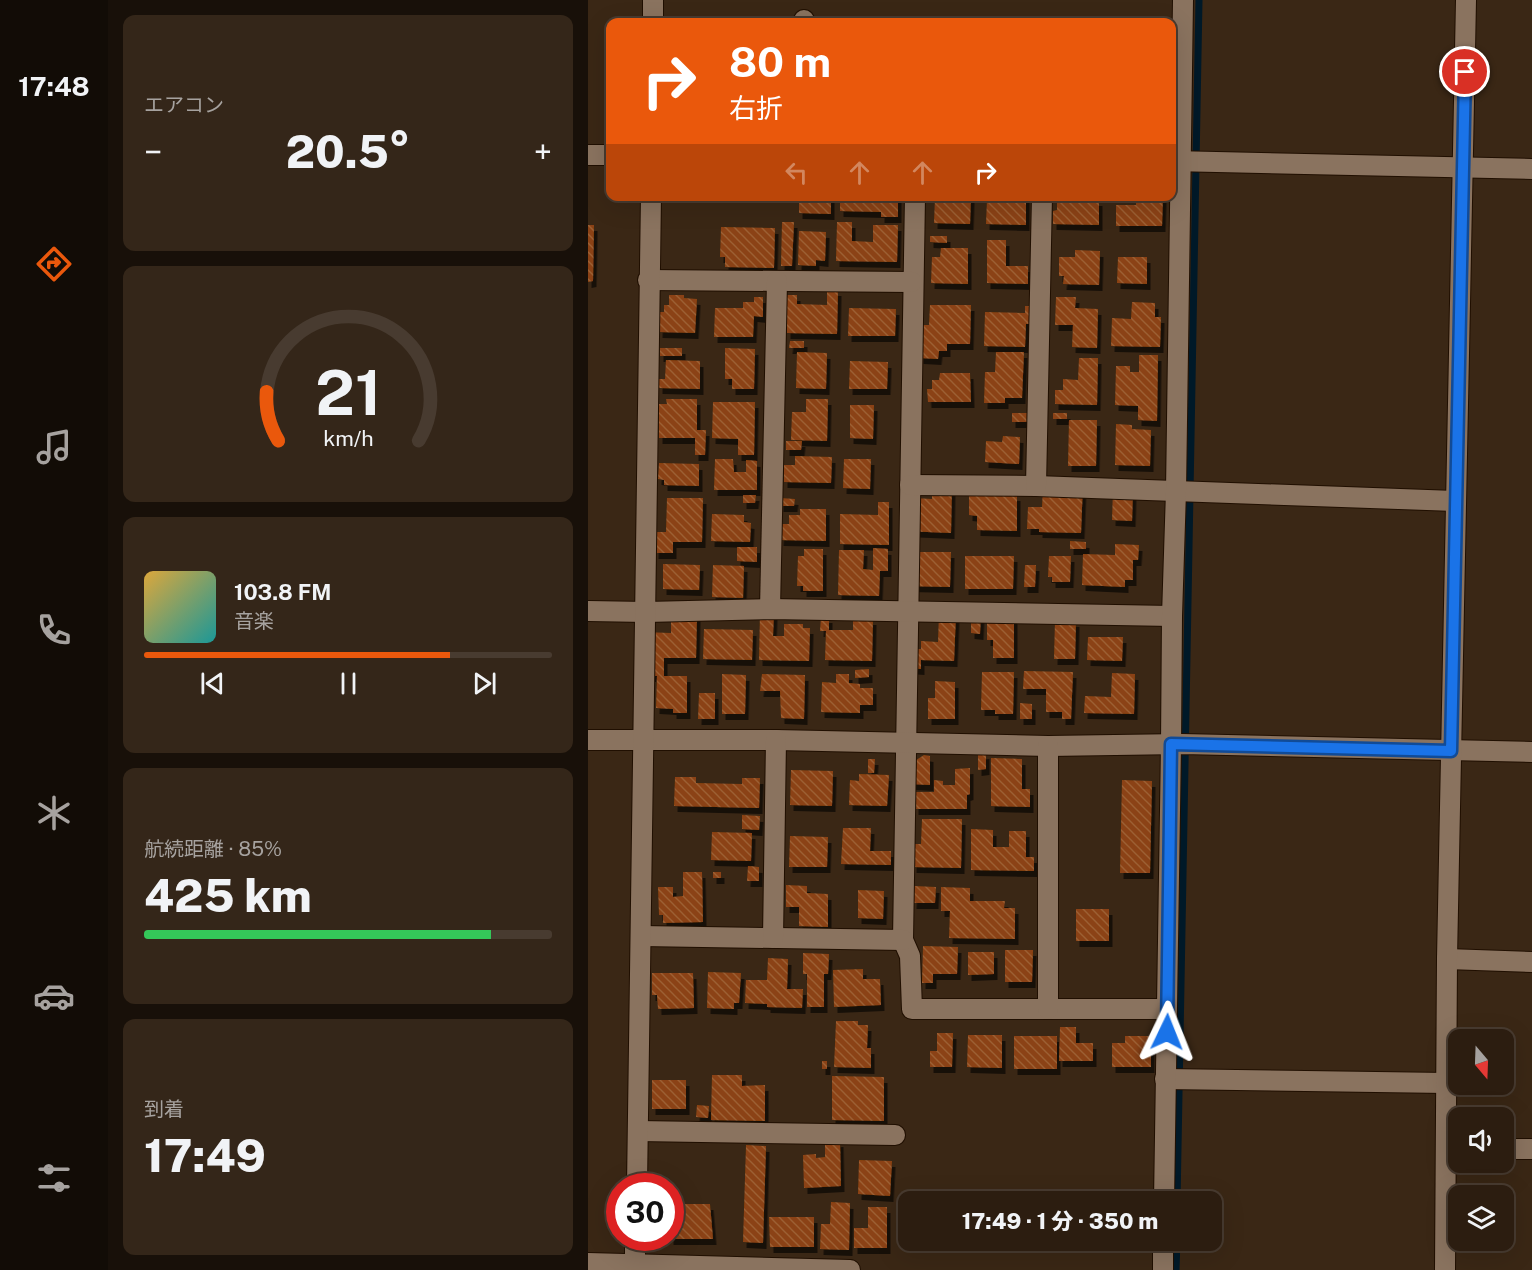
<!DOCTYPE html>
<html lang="ja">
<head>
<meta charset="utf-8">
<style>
  body { margin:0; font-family:"Public Sans","Noto Sans JP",sans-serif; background:#342619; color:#f1f3f6; height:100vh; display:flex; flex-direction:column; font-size:22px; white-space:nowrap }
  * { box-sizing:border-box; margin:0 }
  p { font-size:20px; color:#a6a29f }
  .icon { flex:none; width:33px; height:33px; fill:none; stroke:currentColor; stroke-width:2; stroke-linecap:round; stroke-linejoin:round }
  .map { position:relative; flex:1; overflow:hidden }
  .panel { display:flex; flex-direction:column; gap:15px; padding:15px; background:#181009; width:480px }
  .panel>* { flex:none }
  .guide { position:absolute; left:18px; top:18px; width:570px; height:183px; border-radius:12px; box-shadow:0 6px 24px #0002,0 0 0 2px #483b30; background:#ea580c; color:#fff; overflow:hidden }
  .needle { width:39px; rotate:161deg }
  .tools { position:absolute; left:860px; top:1029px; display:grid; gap:12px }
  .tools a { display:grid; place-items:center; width:66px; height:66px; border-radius:12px; background:#2c1d10; box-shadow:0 6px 24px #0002,0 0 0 2px #483b30; font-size:30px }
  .speed { position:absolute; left:18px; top:1173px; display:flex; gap:12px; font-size:30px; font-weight:700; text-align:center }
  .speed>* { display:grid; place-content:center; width:78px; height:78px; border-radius:50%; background:#2c1d10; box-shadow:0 6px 24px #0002,0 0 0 2px #483b30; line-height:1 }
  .speed .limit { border:9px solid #d22; background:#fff; color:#111 }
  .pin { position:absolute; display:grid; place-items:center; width:51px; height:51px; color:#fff; margin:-26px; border:3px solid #fff; border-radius:50%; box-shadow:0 2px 6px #0007 }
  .me { position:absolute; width:66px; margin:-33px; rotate:2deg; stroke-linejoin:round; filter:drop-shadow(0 0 4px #0008) }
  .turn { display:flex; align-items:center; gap:21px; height:126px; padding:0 24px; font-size:27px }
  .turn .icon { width:78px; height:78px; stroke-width:2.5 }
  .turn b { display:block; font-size:42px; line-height:51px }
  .lanes { display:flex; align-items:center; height:57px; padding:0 24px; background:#0003; justify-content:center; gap:30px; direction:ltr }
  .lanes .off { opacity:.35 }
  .big { font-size:45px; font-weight:800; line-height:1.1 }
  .panel .card { flex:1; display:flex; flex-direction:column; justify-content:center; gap:9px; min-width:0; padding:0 21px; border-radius:12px; background:#342619 }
  .panel .dial { align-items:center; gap:0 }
  .dial svg { height:156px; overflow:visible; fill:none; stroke:#483b30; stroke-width:7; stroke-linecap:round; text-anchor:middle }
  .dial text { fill:#f1f3f6; stroke:none }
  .song { display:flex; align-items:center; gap:18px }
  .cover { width:72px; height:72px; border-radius:9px; background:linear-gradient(135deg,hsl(40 70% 55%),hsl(180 70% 35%)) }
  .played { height:6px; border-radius:3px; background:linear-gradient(90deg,#ea580c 75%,#483b30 75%) }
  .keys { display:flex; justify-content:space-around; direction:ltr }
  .heat { display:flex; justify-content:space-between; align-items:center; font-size:33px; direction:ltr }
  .charge { height:9px; border-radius:4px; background:linear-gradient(90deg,#34c759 85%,#483b30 0) }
  .trip { position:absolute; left:310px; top:1191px; width:324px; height:60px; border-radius:12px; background:#2c1d10; box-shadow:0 6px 24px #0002,0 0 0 2px #483b30; font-weight:800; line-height:60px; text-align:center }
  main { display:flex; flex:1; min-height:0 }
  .menu { display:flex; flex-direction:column; width:108px; justify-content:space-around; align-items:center; background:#120c06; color:#a6a29f }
  .menu .icon { width:42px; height:42px }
  .menu .selected { color:#ea580c }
  .menu b { font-size:27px; color:#f1f3f6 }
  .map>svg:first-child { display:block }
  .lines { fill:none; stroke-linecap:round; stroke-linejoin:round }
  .stream { stroke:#001928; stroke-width:7 }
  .building { fill:url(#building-back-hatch); filter:url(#shadow) }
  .street-casing { stroke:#200f01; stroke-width:22 }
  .street { stroke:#8a735f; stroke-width:20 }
  .route-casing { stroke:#114b97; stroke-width:15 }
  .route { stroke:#1a73e8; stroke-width:10 }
</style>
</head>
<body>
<main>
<nav class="menu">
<b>17:48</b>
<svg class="icon selected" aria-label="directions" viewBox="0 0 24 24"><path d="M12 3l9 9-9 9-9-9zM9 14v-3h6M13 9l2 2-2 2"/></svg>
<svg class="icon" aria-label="music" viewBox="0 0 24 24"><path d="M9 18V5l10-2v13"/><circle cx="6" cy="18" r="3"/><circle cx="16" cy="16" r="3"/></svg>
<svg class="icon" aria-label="phone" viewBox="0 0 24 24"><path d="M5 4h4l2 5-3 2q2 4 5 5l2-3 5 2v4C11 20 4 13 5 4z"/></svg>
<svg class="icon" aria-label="climate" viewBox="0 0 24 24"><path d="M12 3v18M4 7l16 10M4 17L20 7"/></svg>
<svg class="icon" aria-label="car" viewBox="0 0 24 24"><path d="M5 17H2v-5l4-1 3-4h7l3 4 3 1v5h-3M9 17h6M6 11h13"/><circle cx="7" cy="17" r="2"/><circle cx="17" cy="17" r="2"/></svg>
<svg class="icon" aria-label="filters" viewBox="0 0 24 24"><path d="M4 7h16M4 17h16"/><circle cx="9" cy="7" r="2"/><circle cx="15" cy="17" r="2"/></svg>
</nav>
<section class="panel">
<div class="card"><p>エアコン</p>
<div class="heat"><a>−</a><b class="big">20.5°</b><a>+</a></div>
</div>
<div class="card dial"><svg viewBox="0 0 100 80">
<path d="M14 69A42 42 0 1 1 86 69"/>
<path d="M14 69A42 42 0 0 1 8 44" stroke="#ea580c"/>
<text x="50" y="56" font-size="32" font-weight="700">21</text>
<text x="50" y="72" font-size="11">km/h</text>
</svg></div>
<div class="card">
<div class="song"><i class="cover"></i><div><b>103.8 FM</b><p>音楽</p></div></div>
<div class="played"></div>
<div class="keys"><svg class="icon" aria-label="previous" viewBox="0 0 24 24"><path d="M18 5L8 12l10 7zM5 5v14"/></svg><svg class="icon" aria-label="pause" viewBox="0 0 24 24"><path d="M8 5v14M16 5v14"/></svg><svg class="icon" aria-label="next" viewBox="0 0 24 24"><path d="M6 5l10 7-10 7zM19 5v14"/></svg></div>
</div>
<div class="card"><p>航続距離 · 85%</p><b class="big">425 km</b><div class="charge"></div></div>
<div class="card"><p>到着</p><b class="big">17:49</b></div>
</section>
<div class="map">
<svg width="944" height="1270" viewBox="0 0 944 1270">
  <defs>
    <pattern id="building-back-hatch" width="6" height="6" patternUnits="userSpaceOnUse" patternTransform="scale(1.5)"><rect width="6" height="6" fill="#8b4312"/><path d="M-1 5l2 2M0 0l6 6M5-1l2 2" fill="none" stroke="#9c5e34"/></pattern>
    <filter id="shadow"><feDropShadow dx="3.5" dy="6" stdDeviation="0" flood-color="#0009"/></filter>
  </defs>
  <rect width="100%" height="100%" fill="#3a2715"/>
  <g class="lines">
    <g class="stream">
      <polyline points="589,1202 611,0"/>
      <polyline points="588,1270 589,1240"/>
    </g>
  </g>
  <g class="building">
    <polygon points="211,196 243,196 243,214 211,213"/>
    <polygon points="252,196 310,196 310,217 293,217 293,212 252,211"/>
    <polygon points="383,196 382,224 346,223 347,197"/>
    <polygon points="419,196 438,196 438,225 398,224 399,199 419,199"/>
    <polygon points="548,196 575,196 574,226 528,226 528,205 548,205"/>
    <polygon points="469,200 511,200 511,225 465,224 465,211 469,210"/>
    <polygon points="194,222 206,222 204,266 193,266"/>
    <polygon points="249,222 264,222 264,241 285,242 285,225 310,225 309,262 248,261"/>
    <polygon points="0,225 6,225 5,281 0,282"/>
    <polygon points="133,227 187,228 186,268 137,267 137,257 132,257"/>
    <polygon points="211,231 238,232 237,261 228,260 228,266 210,265"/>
    <polygon points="342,236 359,236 359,243 342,242"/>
    <polygon points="399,240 418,240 418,266 440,266 440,284 399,283"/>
    <polygon points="353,248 380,248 380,284 343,283 344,257 352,257"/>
    <polygon points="487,250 512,251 511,285 475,284 476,276 471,276 471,257 487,257"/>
    <polygon points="530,257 559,257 559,284 529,283"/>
    <polygon points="239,290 250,290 249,334 199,333 199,295 209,295 209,304 239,305"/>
    <polygon points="81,295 96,295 96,298 109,299 107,333 71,332 72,312 76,312 76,305 81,305"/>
    <polygon points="166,297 175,297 175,317 166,316 165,337 126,337 127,308 155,308 155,302 166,302"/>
    <polygon points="468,297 488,297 487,308 510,309 509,348 484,347 485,325 467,325"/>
    <polygon points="544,302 567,303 567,317 573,317 572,347 523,346 524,318 543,319"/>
    <polygon points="342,305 383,305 382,344 359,344 359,351 351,351 350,359 332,358 332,325 341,325"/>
    <polygon points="437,306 444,306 444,324 438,324 437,347 396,346 397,312 437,313"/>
    <polygon points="261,308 308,309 307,336 260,336"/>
    <polygon points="202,341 216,341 216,348 201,348"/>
    <rect x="72" y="348" width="22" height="8"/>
    <polygon points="137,348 167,349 166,389 144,389 144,379 137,379"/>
    <polygon points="209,352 239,353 238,389 208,388"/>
    <polygon points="408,352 436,352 434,398 417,398 417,403 396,403 397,372 407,372"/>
    <polygon points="551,355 570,355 569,421 550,420 550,406 527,405 528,366 542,366 542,372 551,372"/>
    <polygon points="491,358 510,358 509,405 467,404 467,390 475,390 475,379 490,380"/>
    <polygon points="78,360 112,361 112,389 71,388 71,379 77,379"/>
    <polygon points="262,361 300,362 299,389 261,389"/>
    <polygon points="352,373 382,373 383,402 340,402 339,389 344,389 344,380 351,380"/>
    <polygon points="78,399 109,399 109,430 118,430 117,455 107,455 107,438 71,438 71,404 79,404"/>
    <polygon points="218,399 240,399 239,441 203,440 204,412 218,412"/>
    <polygon points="125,402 167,402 166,455 150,455 150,439 124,438"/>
    <polygon points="262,405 286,405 285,439 262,438"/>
    <rect x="424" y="413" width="16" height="9"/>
    <rect x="465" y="413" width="14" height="6"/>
    <polygon points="481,420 509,420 508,466 480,466"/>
    <polygon points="528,424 544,425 544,429 563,430 562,466 527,465"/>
    <polygon points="415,436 432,437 431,464 397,462 398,441 414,442"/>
    <polygon points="198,441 214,441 213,450 198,450"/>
    <polygon points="207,456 244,457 243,483 196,482 196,465 207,465"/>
    <polygon points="127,459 145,459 146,472 158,472 158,460 169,461 169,490 126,490"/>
    <polygon points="256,459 283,459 282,489 255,488"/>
    <polygon points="71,463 111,464 111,486 76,485 76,480 70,479"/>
    <polygon points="495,483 493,533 451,532 451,529 439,529 440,507 454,507 455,488"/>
    <polygon points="344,485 364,485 363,533 315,531 326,498 344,499"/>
    <polygon points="525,488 545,489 544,521 524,520"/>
    <polygon points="381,493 429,495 429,531 389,530 389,516 381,515"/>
    <polygon points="155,495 168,495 167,503 155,503"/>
    <polygon points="79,498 115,498 114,542 85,542 85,553 67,553 68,532 78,532"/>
    <polygon points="192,498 207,499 206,506 192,506"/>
    <polygon points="290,502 301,502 301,545 252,544 252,514 290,515"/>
    <polygon points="212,509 238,509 238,541 192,540 193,524 201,524 201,515 212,515"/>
    <polygon points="124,514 156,515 156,522 163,523 162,542 123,541"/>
    <polygon points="482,541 498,542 498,549 482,549"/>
    <polygon points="527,544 551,545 550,560 545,560 545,580 537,580 537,587 494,585 495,554 527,555"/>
    <polygon points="149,547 169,547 169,562 149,561"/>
    <polygon points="285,548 300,549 300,571 292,571 291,596 250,595 251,550 276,550 275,569 285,570"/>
    <polygon points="216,549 235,549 235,591 215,591 215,586 209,586 210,556 216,556"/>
    <polygon points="327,552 363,552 362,587 318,586"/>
    <polygon points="377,556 426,556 425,589 377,589"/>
    <polygon points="461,556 483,556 482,582 464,582 464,577 460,577"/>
    <polygon points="75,564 112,565 111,590 75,589"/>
    <polygon points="125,565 156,566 155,598 124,597"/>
    <polygon points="437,565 448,565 447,587 436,587"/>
    <polygon points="172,611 186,612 185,636 196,636 196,624 215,624 215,628 222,628 221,661 171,660"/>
    <polygon points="383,612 393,612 392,634 383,633"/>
    <polygon points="83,613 109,614 108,658 76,658 76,676 99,676 99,713 85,713 85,709 68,708 69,676 54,676 55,632 83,633"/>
    <polygon points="351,613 368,614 366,661 333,660 333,669 318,668 319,649 333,649 333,641 350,642"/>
    <polygon points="233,617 241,617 241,630 265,630 265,619 285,619 284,661 237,660 238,631 232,631"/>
    <polygon points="399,617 426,618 426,658 405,658 405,640 399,640"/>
    <polygon points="467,620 488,621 487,659 466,659"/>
    <polygon points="116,629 165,630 164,660 115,659"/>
    <polygon points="500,637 535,637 534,661 499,660"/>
    <polygon points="281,669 281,677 267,678 267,670"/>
    <polygon points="436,671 485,672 483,719 474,719 474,712 458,712 458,689 435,689"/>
    <polygon points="394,672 426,672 425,714 407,714 407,710 393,710"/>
    <polygon points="524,673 547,674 546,714 496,713 497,696 523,697"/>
    <polygon points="134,674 158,675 157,714 134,714"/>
    <polygon points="174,674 217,675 216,719 193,718 192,691 172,691"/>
    <polygon points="248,674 261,674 261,683 272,684 272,688 285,688 285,705 272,705 272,713 233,712 234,682 248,683"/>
    <polygon points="347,681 367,682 367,719 340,719 340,698 347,698"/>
    <polygon points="111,693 127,693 127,719 110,719"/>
    <polygon points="432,703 444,704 444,719 432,719"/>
    <polygon points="398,753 398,769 390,770 390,754"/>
    <polygon points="336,755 342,756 342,785 321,784 322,764"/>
    <polygon points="403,758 434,759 434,789 442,789 442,807 403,806"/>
    <polygon points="280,759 287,759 286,773 280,773"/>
    <polygon points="382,768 382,794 379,795 379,809 327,809 327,792 346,792 346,780 355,781 355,785 367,785 367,769"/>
    <polygon points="203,770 245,771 244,806 202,805"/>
    <polygon points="271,774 301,775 299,806 261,805 262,780 271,781"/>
    <polygon points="87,777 108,777 108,783 154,784 154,778 172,778 171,808 86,806"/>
    <polygon points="534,780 564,781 562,873 532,873"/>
    <polygon points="154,815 172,816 171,830 154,829"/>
    <polygon points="334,819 374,819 373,868 325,867 325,844 333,844"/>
    <polygon points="255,828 283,828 282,851 303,851 303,865 253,864"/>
    <polygon points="383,829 405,830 405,847 421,847 421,831 438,831 438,857 446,857 446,871 383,870"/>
    <polygon points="124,832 164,833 163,861 123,860"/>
    <polygon points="202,836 240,837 239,867 201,867"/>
    <polygon points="160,866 171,867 171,881 159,881"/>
    <polygon points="95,872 114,872 115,922 75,923 75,915 71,915 70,887 85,887 85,897 95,896"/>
    <rect x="125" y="872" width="8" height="6"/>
    <polygon points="198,885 219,886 219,893 240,894 240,927 211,926 211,907 198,907"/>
    <polygon points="326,886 348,887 347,903 325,903"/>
    <polygon points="353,887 382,888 382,901 417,901 416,908 427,908 427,939 361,938 362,911 353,911"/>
    <polygon points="270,890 296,891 295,919 270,918"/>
    <rect x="488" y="909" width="33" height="32"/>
    <polygon points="335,946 370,947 369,974 345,974 345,983 334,983"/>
    <polygon points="417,950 445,950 444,982 417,982"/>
    <polygon points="380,952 406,952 406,974 380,975"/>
    <polygon points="215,953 241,954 240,974 236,974 236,1007 219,1007 219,974 215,974"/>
    <polygon points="180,958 200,959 199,989 215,989 214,1008 179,1007 179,1004 157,1003 158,980 179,980"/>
    <polygon points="275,969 275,979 292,979 293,1005 246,1007 245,970"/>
    <polygon points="120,972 153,973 151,1003 146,1003 146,1009 119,1008"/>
    <polygon points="64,973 105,973 106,1008 70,1009 69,995 64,995"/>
    <polygon points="248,1021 270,1021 270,1025 280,1025 279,1048 283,1048 283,1068 246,1067"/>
    <polygon points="472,1027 488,1027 488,1043 505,1043 505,1061 471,1061"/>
    <polygon points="349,1033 365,1033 364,1067 342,1067 342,1051 349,1051"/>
    <polygon points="380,1035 414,1035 414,1068 379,1067"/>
    <rect x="426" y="1036" width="43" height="33"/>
    <polygon points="537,1036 563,1036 563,1067 524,1067 524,1043 537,1043"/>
    <rect x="234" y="1061" width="5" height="8"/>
    <polygon points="124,1075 154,1075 154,1086 177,1085 177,1121 123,1120"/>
    <polygon points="244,1076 296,1077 296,1121 244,1120"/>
    <rect x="64" y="1080" width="34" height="29"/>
    <polygon points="109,1105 121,1106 120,1118 108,1117"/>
    <polygon points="252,1141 253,1186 216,1188 215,1155 228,1154 228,1158 237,1157 237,1142"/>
    <polygon points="158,1145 178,1146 175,1243 155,1242"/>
    <polygon points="271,1160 304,1161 302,1196 270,1194"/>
    <polygon points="243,1202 262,1203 261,1250 232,1249 233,1224 242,1224"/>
    <polygon points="83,1204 122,1204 125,1239 82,1239"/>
    <polygon points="280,1207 299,1207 299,1248 266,1248 266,1228 280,1228"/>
    <polygon points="181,1217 226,1217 226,1247 182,1247"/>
  </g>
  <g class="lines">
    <g class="street-casing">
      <g id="street">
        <polyline points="65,22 65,0"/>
        <polyline points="216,22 216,20"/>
        <polyline points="0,155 22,155"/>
        <polyline points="584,161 944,169"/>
        <polyline points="327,196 315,940 322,956 324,1009 579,1009"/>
        <polyline points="60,280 324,282"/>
        <polyline points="322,485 448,486 867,501"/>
        <polyline points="448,486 454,196"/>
        <polyline points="182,609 189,281"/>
        <polyline points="0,611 58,612 182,609 584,616"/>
        <polyline points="0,740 188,740 460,746 594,744 944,752"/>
        <polyline points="460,746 460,1009"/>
        <polyline points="53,936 315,940"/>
        <polyline points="185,938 188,740"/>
        <polyline points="859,959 944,962"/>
        <polyline points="577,1079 858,1083"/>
        <polyline points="50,1131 307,1135"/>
        <polyline points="915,1149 944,1149"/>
        <polyline points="49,1186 63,196"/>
        <polyline points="576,1202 583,745 584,616 588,491 595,0"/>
        <polyline points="0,1263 262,1270"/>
        <polyline points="47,1270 47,1238"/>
        <polyline points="575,1270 575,1240"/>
        <polyline points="857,1270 859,959 878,0"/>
      </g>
    </g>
    <use href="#street" class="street"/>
  </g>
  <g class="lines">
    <g class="route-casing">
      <polyline id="route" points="579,1032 583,744 863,751 877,72"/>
    </g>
    <use href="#route" class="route"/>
  </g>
</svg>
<div class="tools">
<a><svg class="needle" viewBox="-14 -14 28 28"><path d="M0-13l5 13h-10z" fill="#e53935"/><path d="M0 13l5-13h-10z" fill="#a6a29f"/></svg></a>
<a><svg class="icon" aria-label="sound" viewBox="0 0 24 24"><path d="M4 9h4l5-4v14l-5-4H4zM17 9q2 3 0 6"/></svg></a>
<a><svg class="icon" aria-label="layers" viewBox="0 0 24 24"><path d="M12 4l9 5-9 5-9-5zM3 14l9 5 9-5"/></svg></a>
</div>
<div class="speed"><div class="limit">30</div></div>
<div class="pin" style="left:877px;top:72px;background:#d93025"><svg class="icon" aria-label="arrive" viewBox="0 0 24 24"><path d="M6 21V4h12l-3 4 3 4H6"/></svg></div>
<svg class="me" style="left:579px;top:1032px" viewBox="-20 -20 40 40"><path d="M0-17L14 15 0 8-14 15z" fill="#1a73e8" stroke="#fff" stroke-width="4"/></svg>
<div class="trip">17:49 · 1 分 · 350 m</div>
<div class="guide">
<div class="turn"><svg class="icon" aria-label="right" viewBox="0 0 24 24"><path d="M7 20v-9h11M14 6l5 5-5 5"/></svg><div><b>80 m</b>右折</div></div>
<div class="lanes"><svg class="icon off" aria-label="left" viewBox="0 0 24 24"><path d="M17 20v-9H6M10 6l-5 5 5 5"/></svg><svg class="icon off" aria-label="ahead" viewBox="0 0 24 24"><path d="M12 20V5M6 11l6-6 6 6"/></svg><svg class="icon off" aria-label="ahead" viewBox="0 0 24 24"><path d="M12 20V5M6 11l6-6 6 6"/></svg><svg class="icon" aria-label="right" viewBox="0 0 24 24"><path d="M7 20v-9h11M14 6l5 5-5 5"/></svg></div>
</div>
</div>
</main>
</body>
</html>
